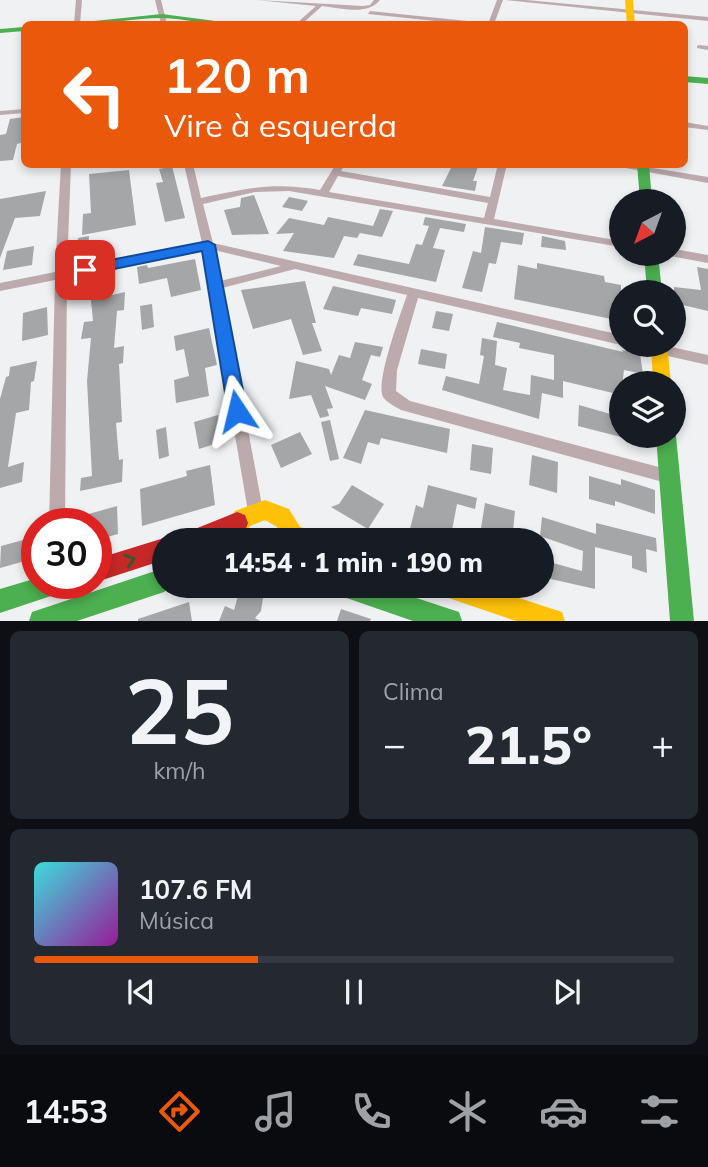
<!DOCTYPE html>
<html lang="pt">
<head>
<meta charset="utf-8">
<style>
  body { margin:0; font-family:Mulish,sans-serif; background:#242831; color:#f1f3f6; height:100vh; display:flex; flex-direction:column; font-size:26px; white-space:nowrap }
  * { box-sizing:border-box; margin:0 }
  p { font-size:23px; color:#9ea1a6 }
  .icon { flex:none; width:38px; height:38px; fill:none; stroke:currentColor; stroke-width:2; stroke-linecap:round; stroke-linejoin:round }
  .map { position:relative; height:621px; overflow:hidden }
  .panel { display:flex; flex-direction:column; gap:10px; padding:10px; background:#0d0f14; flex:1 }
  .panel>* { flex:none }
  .guide { position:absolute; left:21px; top:21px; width:667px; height:147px; border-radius:10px; box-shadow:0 4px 10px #0003; background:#ea580c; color:#fff; overflow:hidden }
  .needle { width:46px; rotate:221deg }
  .tools { position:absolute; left:609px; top:189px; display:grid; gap:14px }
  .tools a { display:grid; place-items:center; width:77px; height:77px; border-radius:50%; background:#171b24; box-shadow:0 4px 10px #0003; font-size:35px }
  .speed { position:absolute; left:21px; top:508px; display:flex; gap:14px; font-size:35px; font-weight:700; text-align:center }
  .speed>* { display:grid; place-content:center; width:91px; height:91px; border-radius:50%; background:#171b24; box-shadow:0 4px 10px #0003; line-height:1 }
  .speed .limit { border:10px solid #d22; background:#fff; color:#111 }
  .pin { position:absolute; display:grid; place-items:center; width:60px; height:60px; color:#fff; margin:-30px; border-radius:14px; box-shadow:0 4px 10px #0006 }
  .me { position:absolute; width:77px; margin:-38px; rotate:350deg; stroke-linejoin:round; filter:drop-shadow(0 0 5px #0008) }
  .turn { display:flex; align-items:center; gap:24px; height:147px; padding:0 28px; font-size:32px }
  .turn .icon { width:91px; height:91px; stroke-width:2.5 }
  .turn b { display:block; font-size:49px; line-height:60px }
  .big { font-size:52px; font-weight:800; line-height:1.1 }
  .panel .tile { flex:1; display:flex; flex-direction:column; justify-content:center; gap:10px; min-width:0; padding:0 24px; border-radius:10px; background:#242831 }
  .panel .dial { align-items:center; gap:0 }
  .dial b { font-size:91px; line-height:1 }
  .song { display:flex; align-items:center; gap:21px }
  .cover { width:84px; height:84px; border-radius:10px; background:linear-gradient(135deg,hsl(180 70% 55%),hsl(300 70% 35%)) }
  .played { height:7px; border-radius:4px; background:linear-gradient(90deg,#ea580c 35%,#363941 35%) }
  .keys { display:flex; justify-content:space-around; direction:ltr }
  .heat { display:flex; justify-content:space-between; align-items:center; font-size:38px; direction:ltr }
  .panel .tiles { flex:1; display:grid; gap:10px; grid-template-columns:1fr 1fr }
  .tile:last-child { grid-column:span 2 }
  .trip { position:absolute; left:152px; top:528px; width:402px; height:70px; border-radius:35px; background:#171b24; box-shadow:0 4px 10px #0003; font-weight:800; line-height:70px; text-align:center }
  .tabs { display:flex; height:112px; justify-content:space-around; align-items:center; background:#090b0e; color:#9ea1a6 }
  .tabs .icon { width:49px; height:49px }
  .tabs .active { color:#ea580c }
  .tabs b { font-size:32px; color:#f1f3f6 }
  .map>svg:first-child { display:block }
  .building { fill:#a5a6a7 }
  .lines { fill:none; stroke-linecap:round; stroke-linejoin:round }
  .street { fill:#bdaaac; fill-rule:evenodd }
  .fast { fill:#4caf50; fill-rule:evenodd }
  .slow { fill:#ffc107; fill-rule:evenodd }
  .jam { fill:#c62828; fill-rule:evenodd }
  .oneway { stroke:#2e5b31 }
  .route { fill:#1a73e8; stroke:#114b97; stroke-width:2 }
</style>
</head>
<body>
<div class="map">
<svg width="708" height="621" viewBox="0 0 708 621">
  <rect width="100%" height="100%" fill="#eff1f3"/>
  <g class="building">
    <polygon points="24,117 24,142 17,144 13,160 0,161 0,135 6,134 10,119"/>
    <polygon points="453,164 479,164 473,181 477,181 475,191 442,186"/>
    <polygon points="172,166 185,218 165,222 156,183 163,182 159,169"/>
    <polygon points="129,170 136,225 82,235 83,214 91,213 89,174"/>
    <polygon points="46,191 40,216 15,218 0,258 0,199"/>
    <polygon points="254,195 269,234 232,235 224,210 240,207 241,198"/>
    <polygon points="289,197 304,200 308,201 302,211 282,207"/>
    <polygon points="380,209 393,211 382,237 360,233 357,238 344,236 334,258 283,251 294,233 276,234 289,218 324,225 328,217 373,226"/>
    <polygon points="425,217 466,224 464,232 440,228 433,248 445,250 436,282 353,265 358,254 409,264 416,244 422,245 429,226 423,225"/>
    <polygon points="485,227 524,233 522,245 501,242 496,264 489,263 482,292 462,288 473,251 481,253"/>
    <polygon points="89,236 88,256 76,258 78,238"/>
    <polygon points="542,236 565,241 566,250 541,247"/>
    <polygon points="34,246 32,265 3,270 7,251"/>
    <polygon points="195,259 201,290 171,297 167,278 139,284 137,267 147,265 148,268"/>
    <polygon points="537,263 604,276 605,282 621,285 621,321 514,299 518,265 537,269"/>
    <polygon points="697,267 708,269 708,311 674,303 674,287 701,290"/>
    <polygon points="305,281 316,323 312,323 322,351 303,355 291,319 253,329 241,290"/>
    <polygon points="333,286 396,300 392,314 361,308 358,316 323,309"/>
    <polygon points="125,292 124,310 117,311 114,348 124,346 123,363 119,364 122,422 116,423 119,460 123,459 122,482 80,491 81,478 92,476 87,381 91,338 81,339 84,322 93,321 91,300"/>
    <polygon points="152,304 154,327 142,330 140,306"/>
    <polygon points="47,307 48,335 22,341 23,313"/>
    <polygon points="436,311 453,314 449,331 432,328"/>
    <polygon points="497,322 623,352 622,350 640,354 643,374 624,370 621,395 563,381 563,398 542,393 539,419 442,390 446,376 479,384 484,356 480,355 482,338 497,341 495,365 507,368 503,390 530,395 531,375 554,380 554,355 519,348 520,343 493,337"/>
    <polygon points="209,328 217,365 205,368 209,396 176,403 174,380 189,376 184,349 176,351 174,336"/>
    <polygon points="355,342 383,347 380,357 371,355 362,380 372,384 365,400 325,386 333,408 327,409 329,416 320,418 311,395 289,399 296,361 329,369 331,375 339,355 350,358"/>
    <polygon points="421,349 447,354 445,369 418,364"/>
    <polygon points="37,361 34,381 31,382 29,410 16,413 8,467 24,462 22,482 0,488 0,399 6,377 9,376 10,367"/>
    <polygon points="579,405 621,417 621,437 578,426"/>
    <polygon points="365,410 450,429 447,453 381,438 379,445 368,442 361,464 343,458"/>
    <polygon points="218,415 224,441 199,449 194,422"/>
    <polygon points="330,420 339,459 330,461 321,422"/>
    <polygon points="166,427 169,456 159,459 156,430"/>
    <polygon points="300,432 312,454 281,468 271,445"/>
    <polygon points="472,444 493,448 491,474 470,470"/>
    <polygon points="532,455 558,462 557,493 529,485"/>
    <polygon points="210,465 215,505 142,526 140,489 187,476 186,471"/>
    <polygon points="589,476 621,485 621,479 655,490 655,514 615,501 615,506 589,499"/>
    <polygon points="352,485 384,504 368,529 331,507 339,504"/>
    <polygon points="428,485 477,498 475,509 457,504 450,541 407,541 416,505 423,508"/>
    <polygon points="485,503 515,511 512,541 479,541"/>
    <polygon points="117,506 118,534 96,540 96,523 85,523 85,515"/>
    <polygon points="542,517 596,534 596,523 656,538 657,552 646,549 647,573 632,568 632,556 595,547 595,589 542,577 542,560 582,571 583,551 540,536"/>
    <polygon points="34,537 32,559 0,568 1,546"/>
    <polygon points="238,596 263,598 261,611 255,618 260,621 219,621 225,606 234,610"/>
    <polygon points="189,602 192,621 138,621 138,619"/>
    <polygon points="341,609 371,619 370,621 337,621"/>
  </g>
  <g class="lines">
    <g class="street">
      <polygon points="76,0 82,0 80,24 74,24"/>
      <polygon points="155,0 161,0 167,24 161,24"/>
      <path d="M257,0L363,6L370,5L374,0H380C367,16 340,8 322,6L302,24H296L316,6Z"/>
      <polygon points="497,0 503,0 494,24 488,24"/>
      <polygon points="505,0 526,0 708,17 708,21"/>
      <polygon points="370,11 477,22 480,24 464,24 368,14"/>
      <polygon points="699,45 708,46 708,50 697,48 697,46"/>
      <polygon points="24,109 24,113 0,115 0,111"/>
      <polygon points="684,122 708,126 708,130 684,127"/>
      <path d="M61,164H71L67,270L202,243L184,164H193L201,198C248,188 272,182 320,190L336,164H345L341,171L490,197L498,164H507L494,219L621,241V247L289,191L255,192L203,204L213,243L621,335V345L418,298L397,370L396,391L410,401L670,470L676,472L678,477L676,482L670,484L401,410C396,407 386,402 383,397C375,382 401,313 407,295L295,269L222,288L263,511L261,517L255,519L249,517L203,249L67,277L65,523H49L55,280L0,291V283L55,272ZM338,176L488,203L484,218L329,192ZM214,250L281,266L220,281Z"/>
      <polygon points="604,164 628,164 708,177 708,183"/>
      <polygon points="674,249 708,255 708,263 670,256 669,254 674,254"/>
      <polygon points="635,345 662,345 708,355 708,365 641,350 636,349"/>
    </g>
    <g class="fast">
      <path d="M162,14L238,24C213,26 188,19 162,18C130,18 97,27 65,24Z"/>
      <polygon points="24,27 24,31 0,33 0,29"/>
      <polygon points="684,76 708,78 708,84 684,82"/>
      <polygon points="637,164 649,164 652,201 640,201"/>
      <polygon points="644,254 658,254 662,292 647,292"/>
      <polygon points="674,432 676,436 694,621 670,621 656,436 674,436"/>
      <polygon points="164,568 164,586 173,586 164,592 77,621 29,621 32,612"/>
      <polygon points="37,578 37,583 70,583 66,591 0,613 0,589"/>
      <polygon points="331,586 380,586 459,612 462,621 413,621 335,594"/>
    </g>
    <g class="slow">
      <polygon points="625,0 633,0 635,24 627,24"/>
      <polygon points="651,345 667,345 671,383 653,383"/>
      <polygon points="265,500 289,509 300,527 322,533 325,541 281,541 277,527 265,520 250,526 242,541 219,541 235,511"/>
      <polygon points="433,586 482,586 562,612 565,621 516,621 437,594"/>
    </g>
    <g class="jam">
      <polygon points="237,512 245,515 248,523 245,531 220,541 182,541 185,533"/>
      <polygon points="164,538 171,541 164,541 164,560 96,582 96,559"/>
    </g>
  </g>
  <defs><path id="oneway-chevron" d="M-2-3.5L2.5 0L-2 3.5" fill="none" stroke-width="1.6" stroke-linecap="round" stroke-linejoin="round" transform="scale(1.75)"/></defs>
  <use class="oneway" href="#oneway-chevron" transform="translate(130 560) rotate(-17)"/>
  <polygon class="route" points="208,241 215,245 247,411 244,417 231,417 228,411 202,251 85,275 78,270 85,265"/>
</svg>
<div class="tools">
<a><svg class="needle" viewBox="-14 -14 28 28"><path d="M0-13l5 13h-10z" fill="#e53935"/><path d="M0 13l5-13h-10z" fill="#9ea1a6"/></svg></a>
<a><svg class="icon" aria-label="search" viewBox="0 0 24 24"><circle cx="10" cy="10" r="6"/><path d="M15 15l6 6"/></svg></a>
<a><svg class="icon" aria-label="layers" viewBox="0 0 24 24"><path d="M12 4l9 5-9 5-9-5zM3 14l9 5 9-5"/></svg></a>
</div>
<div class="speed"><div class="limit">30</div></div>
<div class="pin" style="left:85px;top:270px;background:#d93025"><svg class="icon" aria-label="arrive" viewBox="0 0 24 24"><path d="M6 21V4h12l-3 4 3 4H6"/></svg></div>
<svg class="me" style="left:237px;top:411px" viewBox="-20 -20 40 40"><path d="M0-17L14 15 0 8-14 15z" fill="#1a73e8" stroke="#fff" stroke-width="4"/></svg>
<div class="trip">14:54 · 1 min · 190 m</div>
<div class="guide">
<div class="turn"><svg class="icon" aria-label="left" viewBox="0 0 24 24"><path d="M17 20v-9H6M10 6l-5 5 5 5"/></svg><div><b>120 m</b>Vire à esquerda</div></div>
</div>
</div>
<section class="panel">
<div class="tiles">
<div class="tile dial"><b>25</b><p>km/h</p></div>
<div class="tile"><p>Clima</p>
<div class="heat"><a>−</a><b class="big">21.5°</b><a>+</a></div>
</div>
<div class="tile">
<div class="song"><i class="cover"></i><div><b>107.6 FM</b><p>Música</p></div></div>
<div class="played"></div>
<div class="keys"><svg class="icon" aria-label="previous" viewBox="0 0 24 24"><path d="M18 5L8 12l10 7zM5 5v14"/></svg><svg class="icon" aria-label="pause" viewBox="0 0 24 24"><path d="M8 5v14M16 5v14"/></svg><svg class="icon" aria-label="next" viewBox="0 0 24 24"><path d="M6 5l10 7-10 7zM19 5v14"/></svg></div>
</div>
</div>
</section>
<nav class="tabs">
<b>14:53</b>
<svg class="icon active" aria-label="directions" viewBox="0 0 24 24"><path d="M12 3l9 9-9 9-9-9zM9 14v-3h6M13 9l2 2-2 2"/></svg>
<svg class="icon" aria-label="music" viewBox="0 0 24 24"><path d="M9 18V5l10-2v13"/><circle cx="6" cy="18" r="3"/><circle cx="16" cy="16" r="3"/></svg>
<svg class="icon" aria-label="phone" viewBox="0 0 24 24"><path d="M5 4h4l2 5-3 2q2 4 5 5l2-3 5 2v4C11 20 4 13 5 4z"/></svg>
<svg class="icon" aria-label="climate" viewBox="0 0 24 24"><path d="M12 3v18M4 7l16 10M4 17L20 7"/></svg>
<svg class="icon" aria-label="car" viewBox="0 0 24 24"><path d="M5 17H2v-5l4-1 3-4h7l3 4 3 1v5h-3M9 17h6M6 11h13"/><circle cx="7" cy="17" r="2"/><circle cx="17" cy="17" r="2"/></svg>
<svg class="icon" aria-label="filters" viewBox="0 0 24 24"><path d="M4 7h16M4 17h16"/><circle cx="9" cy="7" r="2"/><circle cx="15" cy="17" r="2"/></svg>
</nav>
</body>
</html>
